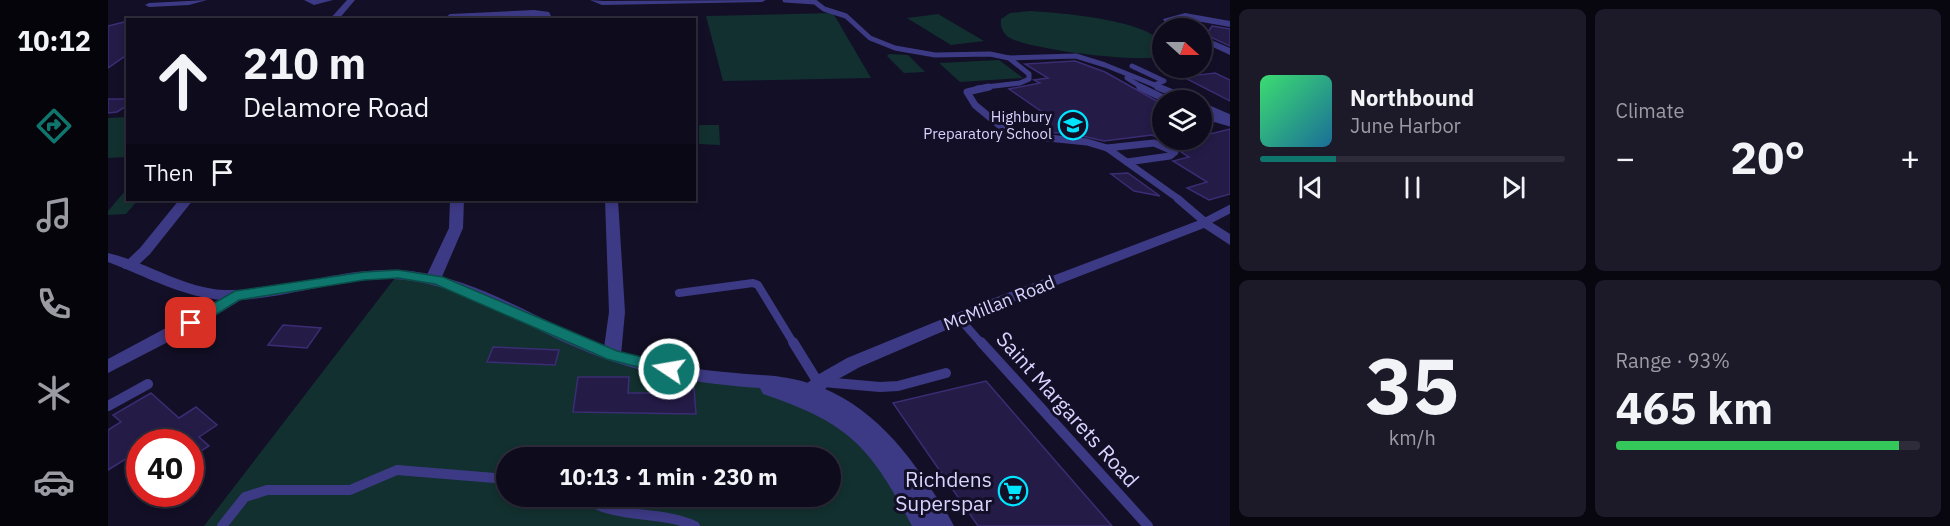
<!DOCTYPE html>
<html lang="en">
<head>
<meta charset="utf-8">
<style>
  body { margin:0; font-family:"IBM Plex Sans",sans-serif; background:#1c1929; color:#f1f3f6; height:100vh; display:flex; flex-direction:column; font-size:22px; white-space:nowrap }
  * { box-sizing:border-box; margin:0 }
  p { font-size:20px; color:#9b9ba3 }
  .icon { flex:none; width:33px; height:33px; fill:none; stroke:currentColor; stroke-width:2; stroke-linecap:round; stroke-linejoin:round }
  .map { position:relative; flex:1; overflow:hidden }
  .details { display:flex; flex-direction:column; gap:9px; padding:9px; background:#08060f; width:720px }
  .details>* { flex:none }
  .top-card { position:absolute; left:18px; top:18px; width:570px; height:183px; border-radius:0px; box-shadow:0 3px 9px #0003,0 0 0 2px #2e2b3b; background:#0e0b1c; color:#f1f3f6; overflow:hidden }
  .needle { width:39px; rotate:111deg }
  .buttons { position:absolute; left:1044px; top:18px; display:grid; gap:12px }
  .buttons a { display:grid; place-items:center; width:60px; height:60px; border-radius:50%; background:#0e0b1c; box-shadow:0 3px 9px #0003,0 0 0 2px #2e2b3b; font-size:30px }
  .speed { position:absolute; left:18px; top:429px; display:flex; gap:12px; font-size:30px; font-weight:700; text-align:center }
  .speed>* { display:grid; place-content:center; width:78px; height:78px; border-radius:50%; background:#0e0b1c; box-shadow:0 3px 9px #0003,0 0 0 2px #2e2b3b; line-height:1 }
  .speed .limit { border:9px solid #d22; background:#fff; color:#111 }
  .pin { position:absolute; display:grid; place-items:center; width:51px; height:51px; color:#fff; margin:-26px; border-radius:12px; box-shadow:0 3px 9px #0006 }
  .me { position:absolute; width:66px; margin:-33px; rotate:282deg; stroke-linejoin:round; filter:drop-shadow(0 0 4px #0008) }
  .turn { display:flex; align-items:center; gap:21px; height:126px; padding:0 18px; font-size:27px }
  .turn .icon { width:78px; height:78px; stroke-width:2.5 }
  .turn b { display:block; font-size:42px; line-height:51px }
  .then { display:flex; align-items:center; height:57px; padding:0 18px; background:#0003; gap:12px; font-size:22px }
  .big { font-size:45px; font-weight:700; line-height:1.1 }
  .details .tile { flex:1; display:flex; flex-direction:column; justify-content:center; gap:9px; min-width:0; padding:0 21px; border-radius:9px; background:#1c1929 }
  .details .dial { align-items:center; gap:0 }
  .dial b { font-size:78px; line-height:1 }
  .song { display:flex; align-items:center; gap:18px }
  .cover { width:72px; height:72px; border-radius:9px; background:linear-gradient(135deg,hsl(140 70% 55%),hsl(200 70% 35%)) }
  .played { height:6px; border-radius:3px; background:linear-gradient(90deg,#0f766e 25%,#2e2b3b 25%) }
  .keys { display:flex; justify-content:space-around; direction:ltr }
  .heat { display:flex; justify-content:space-between; align-items:center; font-size:33px; direction:ltr }
  .charge { height:9px; border-radius:4px; background:linear-gradient(90deg,#34c759 93%,#2e2b3b 0) }
  .details .tiles { flex:1; display:grid; gap:9px; grid-template-columns:repeat(2,1fr) }
  .trip { position:absolute; left:388px; top:447px; width:345px; height:60px; border-radius:30px; background:#0e0b1c; box-shadow:0 3px 9px #0003,0 0 0 2px #2e2b3b; font-weight:700; line-height:60px; text-align:center }
  main { display:flex; flex:1; min-height:0 }
  .menu { display:flex; flex-direction:column; width:108px; justify-content:space-around; align-items:center; background:#06040b; color:#9b9ba3 }
  .menu .icon { width:42px; height:42px }
  .menu .selected { color:#0f766e }
  .menu b { font-size:27px; color:#f1f3f6 }
  .map>svg:first-child { display:block }
  .green { fill:#12302f; fill-rule:evenodd }
  .building { fill:#241b47; stroke:#3b2d73; stroke-width:1.5 }
  .lines { fill:none; stroke-linecap:round; stroke-linejoin:round }
  .service-far3 { stroke:#3d3a85; stroke-width:5 }
  .service-far2 { stroke:#3d3a85; stroke-width:7 }
  .service-far1 { stroke:#3d3a85; stroke-width:8 }
  .service { stroke:#3d3a85; stroke-width:10 }
  .minor { fill:#3d3a85; fill-rule:evenodd }
  .tertiary { fill:#3d3a85; fill-rule:evenodd }
  .route { fill:#0f766e; stroke:#0a4d48; stroke-width:1.5 }
  .labels { text-anchor:middle; dominant-baseline:central; stroke-width:6; stroke-linejoin:round; paint-order:stroke }
  .far-poi-label { font-size:15px; fill:#d9d4ff; stroke:#130f26; text-anchor:end }
  .street-label { font-size:18px; fill:#d9d4ff; stroke:#130f26 }
  .near-street-label { font-size:21px; fill:#d9d4ff; stroke:#130f26 }
  .near-poi-label { font-size:21px; fill:#d9d4ff; stroke:#130f26; text-anchor:end }
</style>
</head>
<body>
<main>
<nav class="menu">
<b>10:12</b>
<svg class="icon selected" aria-label="directions" viewBox="0 0 24 24"><path d="M12 3l9 9-9 9-9-9zM9 14v-3h6M13 9l2 2-2 2"/></svg>
<svg class="icon" aria-label="music" viewBox="0 0 24 24"><path d="M9 18V5l10-2v13"/><circle cx="6" cy="18" r="3"/><circle cx="16" cy="16" r="3"/></svg>
<svg class="icon" aria-label="phone" viewBox="0 0 24 24"><path d="M5 4h4l2 5-3 2q2 4 5 5l2-3 5 2v4C11 20 4 13 5 4z"/></svg>
<svg class="icon" aria-label="climate" viewBox="0 0 24 24"><path d="M12 3v18M4 7l16 10M4 17L20 7"/></svg>
<svg class="icon" aria-label="car" viewBox="0 0 24 24"><path d="M5 17H2v-5l4-1 3-4h7l3 4 3 1v5h-3M9 17h6M6 11h13"/><circle cx="7" cy="17" r="2"/><circle cx="17" cy="17" r="2"/></svg>
</nav>
<div class="map">
<svg width="1122" height="526" viewBox="0 0 1122 526">
  <rect width="100%" height="100%" fill="#130f26"/>
  <g class="green">
    <path d="M922,11C954,13 1027,19 1051,39L1054,51L1048,57C1024,62 924,50 902,38C895,34 892,27 893,19L902,13Z"/>
    <polygon points="725,13 763,78 615,81 598,16"/>
    <polygon points="830,14 876,41 843,45 799,18"/>
    <polygon points="781,54 800,55 817,72 796,73 779,56"/>
    <polygon points="891,60 915,78 852,82 831,63"/>
    <polygon points="19,117 19,157 0,158 0,118"/>
    <polygon points="591,125 611,125 612,145 591,144"/>
    <polygon points="17,191 19,191 20,200 30,200 18,214 0,215 0,211"/>
    <path d="M290,274L309,276L504,355L659,389L750,430L815,526H96ZM399,458H723V496H399Z"/>
  </g>
  <g class="building">
    <polygon points="20,21 20,54 0,68 0,26"/>
    <polygon points="1104,26 1122,29 1122,46 1098,35"/>
    <polygon points="967,61 997,72 1054,104 1054,140 1094,140 1094,136 1122,129 1122,194 1101,200 1079,188 1099,182 1065,161 1081,157 1073,152 1070,147 1044,135 996,141 974,136 967,131 947,133 932,122 941,121 933,115 937,114 901,89 932,83 926,80 940,78 917,64"/>
    <polygon points="1107,73 1122,80 1122,101 1075,77"/>
    <polygon points="0,99 20,99 20,105 9,112 0,113"/>
    <polygon points="1020,173 1052,196 1026,191 1003,174"/>
    <polygon points="175,325 213,328 199,348 160,345"/>
    <polygon points="385,347 451,350 447,365 379,362"/>
    <polygon points="470,377 521,377 520,393 547,393 547,389 586,388 588,414 465,412"/>
    <polygon points="878,381 1004,526 870,526 785,403"/>
    <polygon points="43,393 71,418 88,407 109,425 91,437 101,446 82,458 82,442 32,442 32,450 0,470 0,430 13,422 5,415"/>
  </g>
  <g class="lines">
    <g class="service-far3">
      <polyline points="677,0 707,2 716,9 738,16 762,38 787,48 827,55 882,54 901,58 968,56 997,65 1054,88"/>
      <polyline points="1024,66 1056,81 1046,85"/>
      <polyline points="1023,76 1019,78 1035,88"/>
      <polyline points="869,88 912,83 921,79 921,74 901,58"/>
    </g>
    <g class="service-far2">
      <polyline points="881,87 859,92 867,105 902,134 979,142 999,148 1072,200"/>
      <polyline points="1032,87 1059,100"/>
      <polyline points="1050,87 1082,100"/>
      <polyline points="1094,106 1122,118"/>
      <polyline points="1094,115 1122,123"/>
      <polyline points="999,148 1046,143 1067,152 1062,156 1019,162"/>
    </g>
    <g class="service-far1">
      <polyline points="1070,199 1097,222 1122,209"/>
      <polyline points="571,293 645,283 650,285 686,344"/>
      <polyline points="851,318 874,344"/>
    </g>
    <g class="service">
      <polyline points="685,342 711,384"/>
      <polyline points="873,342 1040,526"/>
      <polyline points="715,382 772,387 790,386 838,373"/>
      <polyline points="0,406 40,384"/>
      <path d="M474,496C508,521 550,509 587,526"/>
      <polyline points="114,526 137,497 159,490 242,490 289,470 399,479"/>
    </g>
    <g class="minor">
      <polygon points="99,0 81,5 41,7 37,5 41,3"/>
      <polygon points="196,0 225,0 206,5"/>
      <polygon points="239,0 247,0 230,20 221,20"/>
      <polygon points="482,0 495,1 658,0 654,2 494,5"/>
      <polygon points="426,10 441,12 445,20 426,16 344,20 338,17 342,14"/>
      <path d="M1077,13L1122,21V27L1077,19L1064,21L1074,28C1066,29 1059,28 1055,19Z"/>
      <polygon points="1094,36 1122,48 1122,55 1094,42"/>
      <polygon points="71,200 85,200 42,254 26,269 16,269 13,266 32,248"/>
      <polygon points="342,200 356,200 355,228 333,279 325,284 317,279 341,228"/>
      <polygon points="497,200 510,200 517,312 513,355 510,359 498,359 495,355 501,312"/>
      <polygon points="1097,218 1122,234 1122,245 1096,228 887,309 752,367 723,383 702,405 695,407 688,405 686,400 698,384 711,374 739,358 876,302"/>
      <polygon points="127,291 135,296 133,300 89,327 0,373 0,359"/>
    </g>
    <path class="tertiary" d="M0,253C39,262 75,288 116,290C179,292 240,264 303,271C379,280 441,329 513,352C550,364 590,370 628,373C646,375 663,375 680,378C744,389 787,434 821,486C830,499 839,512 846,526H804C762,446 741,423 655,394L652,388C591,384 529,374 472,349C416,326 365,290 304,281C242,271 179,302 116,300C76,298 37,276 0,262Z"/>
  </g>
  <polygon class="route" points="290,270 335,277 509,351 567,365 570,369 567,373 561,375 499,359 327,284 290,278 256,280 131,300 88,327 83,328 75,323 77,320 127,291 256,272"/>
  <defs>
    <g id="school-ring" transform="scale(1.5)"><circle r="9.5" fill="#130f26" stroke="#00e5ff" stroke-width="1.5"/><path d="M0-5L7-2L0 1L-7-2ZM-4 1L0 2.5L4 1V4Q0 6-4 4Z" fill="#00e5ff"/></g>
    <g id="supermarket-ring" transform="scale(1.5)"><circle r="9.5" fill="#130f26" stroke="#00e5ff" stroke-width="1.5"/><path d="M-6-5.5h2.5l.6 2H6L4.5 2H-2.5L-4.4-4H-6ZM-1.5 3.2a1.3 1.3 0 1 0 .1 0ZM3 3.2a1.3 1.3 0 1 0 .1 0Z" fill="#00e5ff"/></g>
  </defs>
  <g fill-rule="evenodd">
    <use href="#school-ring" x="965" y="125"/>
    <use href="#supermarket-ring" x="905" y="491"/>
  </g>
  <g class="labels">
    <g class="far-poi-label">
      <text x="944" y="116">Highbury<tspan x="944" dy="17">Preparatory School</tspan></text>
    </g>
    <g class="street-label">
      <text transform="translate(891 303) rotate(-22)">McMillan Road</text>
    </g>
    <g class="near-street-label">
      <text transform="translate(960 409) rotate(48)">Saint Margarets Road</text>
    </g>
    <g class="near-poi-label">
      <text x="884" y="479">Richdens<tspan x="884" dy="24">Superspar</tspan></text>
    </g>
  </g>
</svg>
<div class="buttons">
<a><svg class="needle" viewBox="-14 -14 28 28"><path d="M0-13l5 13h-10z" fill="#e53935"/><path d="M0 13l5-13h-10z" fill="#9b9ba3"/></svg></a>
<a><svg class="icon" aria-label="layers" viewBox="0 0 24 24"><path d="M12 4l9 5-9 5-9-5zM3 14l9 5 9-5"/></svg></a>
</div>
<div class="speed"><div class="limit">40</div></div>
<div class="pin" style="left:83px;top:323px;background:#d93025"><svg class="icon" aria-label="arrive" viewBox="0 0 24 24"><path d="M6 21V4h12l-3 4 3 4H6"/></svg></div>
<svg class="me" style="left:561px;top:369px" viewBox="-20 -20 40 40"><circle r="17" fill="#0f766e" stroke="#fff" stroke-width="3"/><path d="M0-11L8 9 0 5-8 9z" fill="#fff"/></svg>
<div class="trip">10:13 · 1 min · 230 m</div>
<div class="top-card">
<div class="turn"><svg class="icon" aria-label="ahead" viewBox="0 0 24 24"><path d="M12 20V5M6 11l6-6 6 6"/></svg><div><b>210 m</b>Delamore Road</div></div>
<div class="then">Then<svg class="icon" aria-label="arrive" viewBox="0 0 24 24"><path d="M6 21V4h12l-3 4 3 4H6"/></svg></div>
</div>
</div>
<section class="details">
<div class="tiles">
<div class="tile">
<div class="song"><i class="cover"></i><div><b>Northbound</b><p>June Harbor</p></div></div>
<div class="played"></div>
<div class="keys"><svg class="icon" aria-label="previous" viewBox="0 0 24 24"><path d="M18 5L8 12l10 7zM5 5v14"/></svg><svg class="icon" aria-label="pause" viewBox="0 0 24 24"><path d="M8 5v14M16 5v14"/></svg><svg class="icon" aria-label="next" viewBox="0 0 24 24"><path d="M6 5l10 7-10 7zM19 5v14"/></svg></div>
</div>
<div class="tile"><p>Climate</p>
<div class="heat"><a>−</a><b class="big">20°</b><a>+</a></div>
</div>
<div class="tile dial"><b>35</b><p>km/h</p></div>
<div class="tile"><p>Range · 93%</p><b class="big">465 km</b><div class="charge"></div></div>
</div>
</section>
</main>
</body>
</html>
